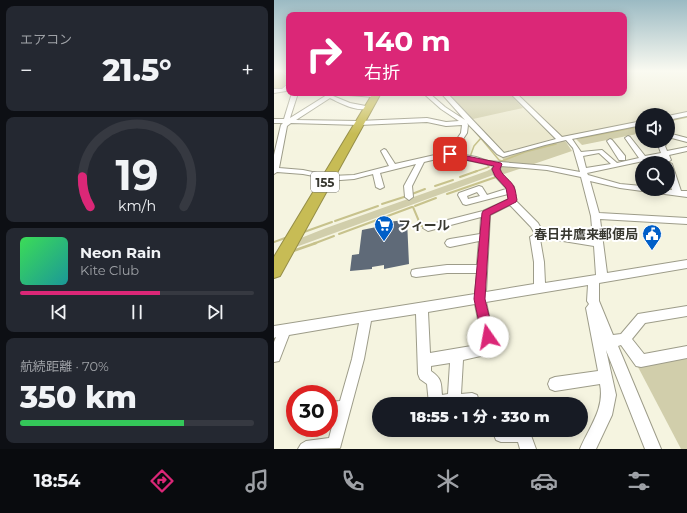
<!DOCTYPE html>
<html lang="ja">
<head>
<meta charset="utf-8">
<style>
  body { margin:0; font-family:Montserrat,"Noto Sans JP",sans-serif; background:#242831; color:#f1f3f6; height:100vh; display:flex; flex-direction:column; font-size:15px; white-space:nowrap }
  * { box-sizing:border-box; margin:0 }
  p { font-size:13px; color:#9ea1a6 }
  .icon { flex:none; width:22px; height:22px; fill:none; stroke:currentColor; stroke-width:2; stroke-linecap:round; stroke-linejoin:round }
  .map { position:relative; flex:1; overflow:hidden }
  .details { display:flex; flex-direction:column; gap:6px; padding:6px; background:#0d0f14; width:274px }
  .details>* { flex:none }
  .top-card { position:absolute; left:12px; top:12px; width:341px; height:84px; border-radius:8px; box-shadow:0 2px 10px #0003; background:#db2777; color:#fff; overflow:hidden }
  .tools { position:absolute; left:361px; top:108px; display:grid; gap:8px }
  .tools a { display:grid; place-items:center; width:40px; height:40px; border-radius:50%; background:#171b24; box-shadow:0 2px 10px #0003; font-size:20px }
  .speed { position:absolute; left:12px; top:385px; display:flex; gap:8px; font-size:20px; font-weight:700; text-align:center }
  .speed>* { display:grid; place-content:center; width:52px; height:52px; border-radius:50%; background:#171b24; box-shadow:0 2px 10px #0003; line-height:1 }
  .speed .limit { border:6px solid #d22; background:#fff; color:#111 }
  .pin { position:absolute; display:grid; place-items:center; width:34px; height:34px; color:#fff; margin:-17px; border-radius:8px; box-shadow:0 2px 6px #0006 }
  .me { position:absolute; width:44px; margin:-22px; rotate:348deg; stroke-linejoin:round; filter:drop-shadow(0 0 3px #0008) }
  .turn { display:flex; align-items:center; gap:14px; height:84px; padding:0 12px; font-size:18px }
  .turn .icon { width:52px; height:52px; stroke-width:2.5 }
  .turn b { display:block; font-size:28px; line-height:34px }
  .big { font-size:30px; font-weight:800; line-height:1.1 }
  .details .tile { flex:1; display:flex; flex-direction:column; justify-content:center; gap:6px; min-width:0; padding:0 14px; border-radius:8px; background:#242831 }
  .details .dial { align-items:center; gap:0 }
  .dial svg { height:104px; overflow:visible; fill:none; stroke:#363941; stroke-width:7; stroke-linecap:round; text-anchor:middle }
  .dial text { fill:#f1f3f6; stroke:none }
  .song { display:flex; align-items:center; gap:12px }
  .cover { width:48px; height:48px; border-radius:6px; background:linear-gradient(135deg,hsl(130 70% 55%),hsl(180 70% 35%)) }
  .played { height:4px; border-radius:2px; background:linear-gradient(90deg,#db2777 60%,#363941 60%) }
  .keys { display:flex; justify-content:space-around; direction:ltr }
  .heat { display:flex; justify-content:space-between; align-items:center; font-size:22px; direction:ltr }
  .charge { height:6px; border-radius:3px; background:linear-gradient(90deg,#34c759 70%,#363941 0) }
  .trip { position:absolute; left:98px; top:397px; width:216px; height:40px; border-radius:20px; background:#171b24; box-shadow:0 2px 10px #0003; font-weight:800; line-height:40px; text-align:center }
  .tab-bar { display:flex; height:64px; justify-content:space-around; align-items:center; background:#090b0e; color:#9ea1a6 }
  .tab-bar .icon { width:28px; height:28px }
  .tab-bar .active { color:#db2777 }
  .tab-bar b { font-size:18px; color:#f1f3f6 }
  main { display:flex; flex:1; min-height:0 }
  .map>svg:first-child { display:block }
  .built { fill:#ebe8ce }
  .green { fill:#d1ceab }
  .water { fill:#c7c28c }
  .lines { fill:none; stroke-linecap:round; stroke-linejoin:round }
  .stream-far2 { stroke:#c7c28c; stroke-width:1.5 }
  .stream-far1 { stroke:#c7c28c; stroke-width:2 }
  .stream { stroke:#c7c28c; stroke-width:2.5 }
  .building { fill:#5f6a78 }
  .minor-casing { stroke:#9d9c89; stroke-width:2 }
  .highway-casing { stroke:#958e48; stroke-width:2 }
  .minor { fill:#fff; fill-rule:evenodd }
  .highway { fill:#c7bc55; fill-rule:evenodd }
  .route { fill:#db2777; stroke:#8e194d }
  .labels { text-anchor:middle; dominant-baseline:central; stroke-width:4; stroke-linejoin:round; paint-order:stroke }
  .shield { fill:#fff; stroke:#74746f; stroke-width:1 }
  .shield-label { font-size:12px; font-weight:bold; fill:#393931 }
  .poi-label { font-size:13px; font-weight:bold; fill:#393931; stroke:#fff; text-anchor:start }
</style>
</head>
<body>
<main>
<section class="details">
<div class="tile"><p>エアコン</p>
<div class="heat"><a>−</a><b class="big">21.5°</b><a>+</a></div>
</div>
<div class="tile dial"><svg viewBox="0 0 100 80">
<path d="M14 69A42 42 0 1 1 86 69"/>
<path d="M14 69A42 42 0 0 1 8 46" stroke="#db2777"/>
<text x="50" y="56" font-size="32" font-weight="700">19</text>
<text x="50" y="72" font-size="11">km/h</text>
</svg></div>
<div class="tile">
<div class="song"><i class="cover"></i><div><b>Neon Rain</b><p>Kite Club</p></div></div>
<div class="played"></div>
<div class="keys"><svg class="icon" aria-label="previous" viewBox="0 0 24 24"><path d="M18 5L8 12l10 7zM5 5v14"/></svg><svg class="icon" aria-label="pause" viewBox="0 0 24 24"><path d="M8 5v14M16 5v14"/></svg><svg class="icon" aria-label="next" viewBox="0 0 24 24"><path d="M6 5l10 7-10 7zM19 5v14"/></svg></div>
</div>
<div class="tile"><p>航続距離 · 70%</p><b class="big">350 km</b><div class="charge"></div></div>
</section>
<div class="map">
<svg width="413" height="449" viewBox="0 0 413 449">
  <rect width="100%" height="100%" fill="#f5f4e0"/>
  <g class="built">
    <polygon points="350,71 413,71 413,112 394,116 368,115 368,121 287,137 241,93 350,93"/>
    <polygon points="173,93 235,93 280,138 232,153 228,152 199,119"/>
  </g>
  <g class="green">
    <polygon points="173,93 235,93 249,108 199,119"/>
    <polygon points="368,124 368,133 308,145 301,138"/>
    <polygon points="290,141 292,142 298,151 227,175 222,174 22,247 27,238 52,228 213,171 230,162 228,157 235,156 271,144"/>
    <polygon points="413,355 413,449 407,449 364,367 367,364"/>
  </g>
  <polygon class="water" points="0,71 6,71 15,78 15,81 8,88 0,90"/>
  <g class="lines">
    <g class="stream-far2">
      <polyline points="394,121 413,117"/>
      <polyline points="200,130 225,160 228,161 251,152 282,144"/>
      <polyline points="307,138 368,126"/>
      <polyline points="196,157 200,146 207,138"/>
      <polyline points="200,172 215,167 213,164"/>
    </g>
    <g class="stream-far1">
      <polyline points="186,177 203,171"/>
      <polyline points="161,186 179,180"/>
      <polyline points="138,194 151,189"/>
      <polyline points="173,194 222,177"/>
      <polyline points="108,204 133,196"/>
      <polyline points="141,206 162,198"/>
      <polyline points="139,207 147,226 150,226 151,228"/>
      <polyline points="61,221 104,206"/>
      <polyline points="30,232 58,222"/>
      <polyline points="65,234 138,207"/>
      <polyline points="0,242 11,238"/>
      <polyline points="39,244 60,236"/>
    </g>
    <polyline class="stream" points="19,251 42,243"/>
  </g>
  <polygon class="building" points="133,220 135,264 110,269 110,265 98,267 98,269 76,271 78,255 85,254 88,230 112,225 112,222"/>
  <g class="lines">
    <g class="minor-casing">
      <g id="minor">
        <polygon points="9,71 14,71 15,75"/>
        <polygon points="15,83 15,88 12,91 0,93 0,89 8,89"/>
        <path d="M18,93H24L16,118L56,93H63L59,96L76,103L97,107C86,114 66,103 56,98L22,120L85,121L153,118L172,122L185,121L167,109L149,93H155L171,107L191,120L167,93H173L230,153L282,139L236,93H242L288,137L368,121V125L298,139L307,152L328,150L343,163L365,158L351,138L354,136L356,137L371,156L387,153L384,145L386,142V141H392L393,143L391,146L393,151L413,147V151L395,155L397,160L394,162L398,164L407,191H413V197L346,188L316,181L325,213L413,218V224L326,219L333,273L413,260V268L325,283V301L339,335L347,334L364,314L413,306V316L371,323L358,339L370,354L413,346V358L367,367L362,366L347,345L344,346L387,449H371L332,350L342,395L338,415L322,449H306C315,427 331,409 326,384L281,391L276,389L274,384L276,379L281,377L324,371L312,308L315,304L313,301L314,285L212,302L222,349L220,353L189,360L187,394L198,393L203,395L206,404H155L153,384L146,379L144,374L142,314L97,321L90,359L66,448L24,449L27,444L32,441L55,438L61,415L55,416V402L66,401L78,359L85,323L15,335L5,361L0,362V342L2,337L0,338V326L201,294L203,273H173L142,277L138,276L137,273L138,270L142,269L173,265H203L205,241L176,247L173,246L171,243L173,240L176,239L206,234L207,217L154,231L149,228L154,225L209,211L235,199L234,194L192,205L189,204L184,195L185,193L205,186L208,187L213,195L232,189V188L221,176L218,169L220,166L175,156L150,162L138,186L139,197L135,200L131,197L130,186L142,164L106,173L110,187L106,189L102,187L99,174L80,179L53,181H50V178L29,174L3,172L0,174V155L7,125L9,123H0V119H10ZM153,122L172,126L188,125L187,133L174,152L121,164L112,150L110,149L107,151L115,166L80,175L57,176L29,170L5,168L13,126L17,123L85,125ZM193,123L223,154L229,157L271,145L292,140L299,148L306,172L273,166L214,161L202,157L180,153L193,133L194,125ZM325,153L337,164L312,168L309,156ZM388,157L390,162H393L391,163H394V176L398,190L368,189V186L346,184L314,175L313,173ZM227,166L273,170L307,177L317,216L319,239L283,233L269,232L264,223L242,201L240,187L227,173L226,169ZM203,192L206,196L194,199L193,196ZM236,205L257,227L261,234L256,237L260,262V284L212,292L216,215ZM266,239L283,240L320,246L322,275L271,283L270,262ZM201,304L209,344L156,353L154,312ZM176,363L174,394L168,395C167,382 168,379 157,371V366Z"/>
        <polygon points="71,93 95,93 104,95 101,97 74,95"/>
        <polygon points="413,112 413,116 394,120 394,116"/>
        <polygon points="394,133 413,138 413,142 394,137"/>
        <polygon points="336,139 338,140 351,156 351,160 345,160 333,141"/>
        <polygon points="222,430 255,430 262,449 246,449 244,442 227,442 222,440 220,435"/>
      </g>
    </g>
    <g class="highway-casing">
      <polygon id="highway" points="99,93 107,93 6,276 0,278 0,257"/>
    </g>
    <use href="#minor" class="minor"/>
    <use href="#highway" class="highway"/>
  </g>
  <linearGradient id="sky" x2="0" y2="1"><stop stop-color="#9bbac3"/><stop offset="0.53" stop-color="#fafaf1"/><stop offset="1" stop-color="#fafaf1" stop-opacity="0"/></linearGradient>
  <rect width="413" height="134" fill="url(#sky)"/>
  <path class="route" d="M173,152L227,163L228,164L226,169C229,177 237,180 240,187C242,191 242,196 243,200L242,202L216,215L211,299L220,337L218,341L214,343L209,341L208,337L200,299L208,213L209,211L234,199L232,188L221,176L218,169L220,166L173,156Z"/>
  <defs>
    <g id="supermarket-pin" transform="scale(1)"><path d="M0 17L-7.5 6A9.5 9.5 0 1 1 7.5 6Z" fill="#005fc8" stroke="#fff"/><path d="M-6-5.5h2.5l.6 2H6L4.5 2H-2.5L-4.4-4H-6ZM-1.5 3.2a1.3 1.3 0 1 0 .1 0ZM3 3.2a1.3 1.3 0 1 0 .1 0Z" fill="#fff"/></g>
    <g id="civic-pin" transform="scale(1)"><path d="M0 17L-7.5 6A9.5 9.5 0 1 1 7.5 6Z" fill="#005fc8" stroke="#fff"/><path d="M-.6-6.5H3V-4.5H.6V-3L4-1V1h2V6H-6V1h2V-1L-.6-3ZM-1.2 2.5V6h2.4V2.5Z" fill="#fff"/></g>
  </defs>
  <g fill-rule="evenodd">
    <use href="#supermarket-pin" x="110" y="225"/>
    <use href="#civic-pin" x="378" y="234"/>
  </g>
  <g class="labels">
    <rect class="shield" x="37" y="172" width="28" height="20" rx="3"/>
    <g class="shield-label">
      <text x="51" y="182">155</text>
    </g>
    <g class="poi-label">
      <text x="124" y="225">フィール</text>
      <text x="364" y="234" text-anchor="end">春日井鷹来郵便局</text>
    </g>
  </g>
</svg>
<div class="tools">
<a><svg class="icon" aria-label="sound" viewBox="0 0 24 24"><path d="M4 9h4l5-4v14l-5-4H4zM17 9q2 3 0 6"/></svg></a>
<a><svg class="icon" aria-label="search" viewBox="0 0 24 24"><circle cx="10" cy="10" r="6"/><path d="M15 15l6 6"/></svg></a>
</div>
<div class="speed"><div class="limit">30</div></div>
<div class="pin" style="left:176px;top:154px;background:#d93025"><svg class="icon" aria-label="arrive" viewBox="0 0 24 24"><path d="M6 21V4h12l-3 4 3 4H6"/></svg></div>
<svg class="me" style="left:214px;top:337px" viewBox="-20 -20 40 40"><circle r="19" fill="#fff"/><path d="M0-13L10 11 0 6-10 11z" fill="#db2777"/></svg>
<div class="trip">18:55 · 1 分 · 330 m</div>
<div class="top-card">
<div class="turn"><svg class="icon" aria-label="right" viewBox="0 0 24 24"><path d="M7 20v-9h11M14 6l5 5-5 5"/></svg><div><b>140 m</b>右折</div></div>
</div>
</div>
</main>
<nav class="tab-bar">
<b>18:54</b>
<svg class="icon active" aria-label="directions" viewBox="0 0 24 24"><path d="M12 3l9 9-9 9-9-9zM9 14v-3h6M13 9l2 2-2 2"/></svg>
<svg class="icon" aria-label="music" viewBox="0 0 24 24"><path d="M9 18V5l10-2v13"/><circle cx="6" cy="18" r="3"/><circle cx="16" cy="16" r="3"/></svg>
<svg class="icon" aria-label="phone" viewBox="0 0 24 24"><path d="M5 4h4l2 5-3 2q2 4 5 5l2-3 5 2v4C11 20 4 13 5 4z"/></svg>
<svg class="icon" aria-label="climate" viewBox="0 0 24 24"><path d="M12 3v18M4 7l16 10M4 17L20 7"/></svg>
<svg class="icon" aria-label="car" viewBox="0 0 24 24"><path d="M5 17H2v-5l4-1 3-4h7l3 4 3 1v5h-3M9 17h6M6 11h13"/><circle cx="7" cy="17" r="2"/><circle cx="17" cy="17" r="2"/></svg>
<svg class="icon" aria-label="filters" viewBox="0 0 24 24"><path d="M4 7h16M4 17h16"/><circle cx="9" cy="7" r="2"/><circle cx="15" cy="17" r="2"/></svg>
</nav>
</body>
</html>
